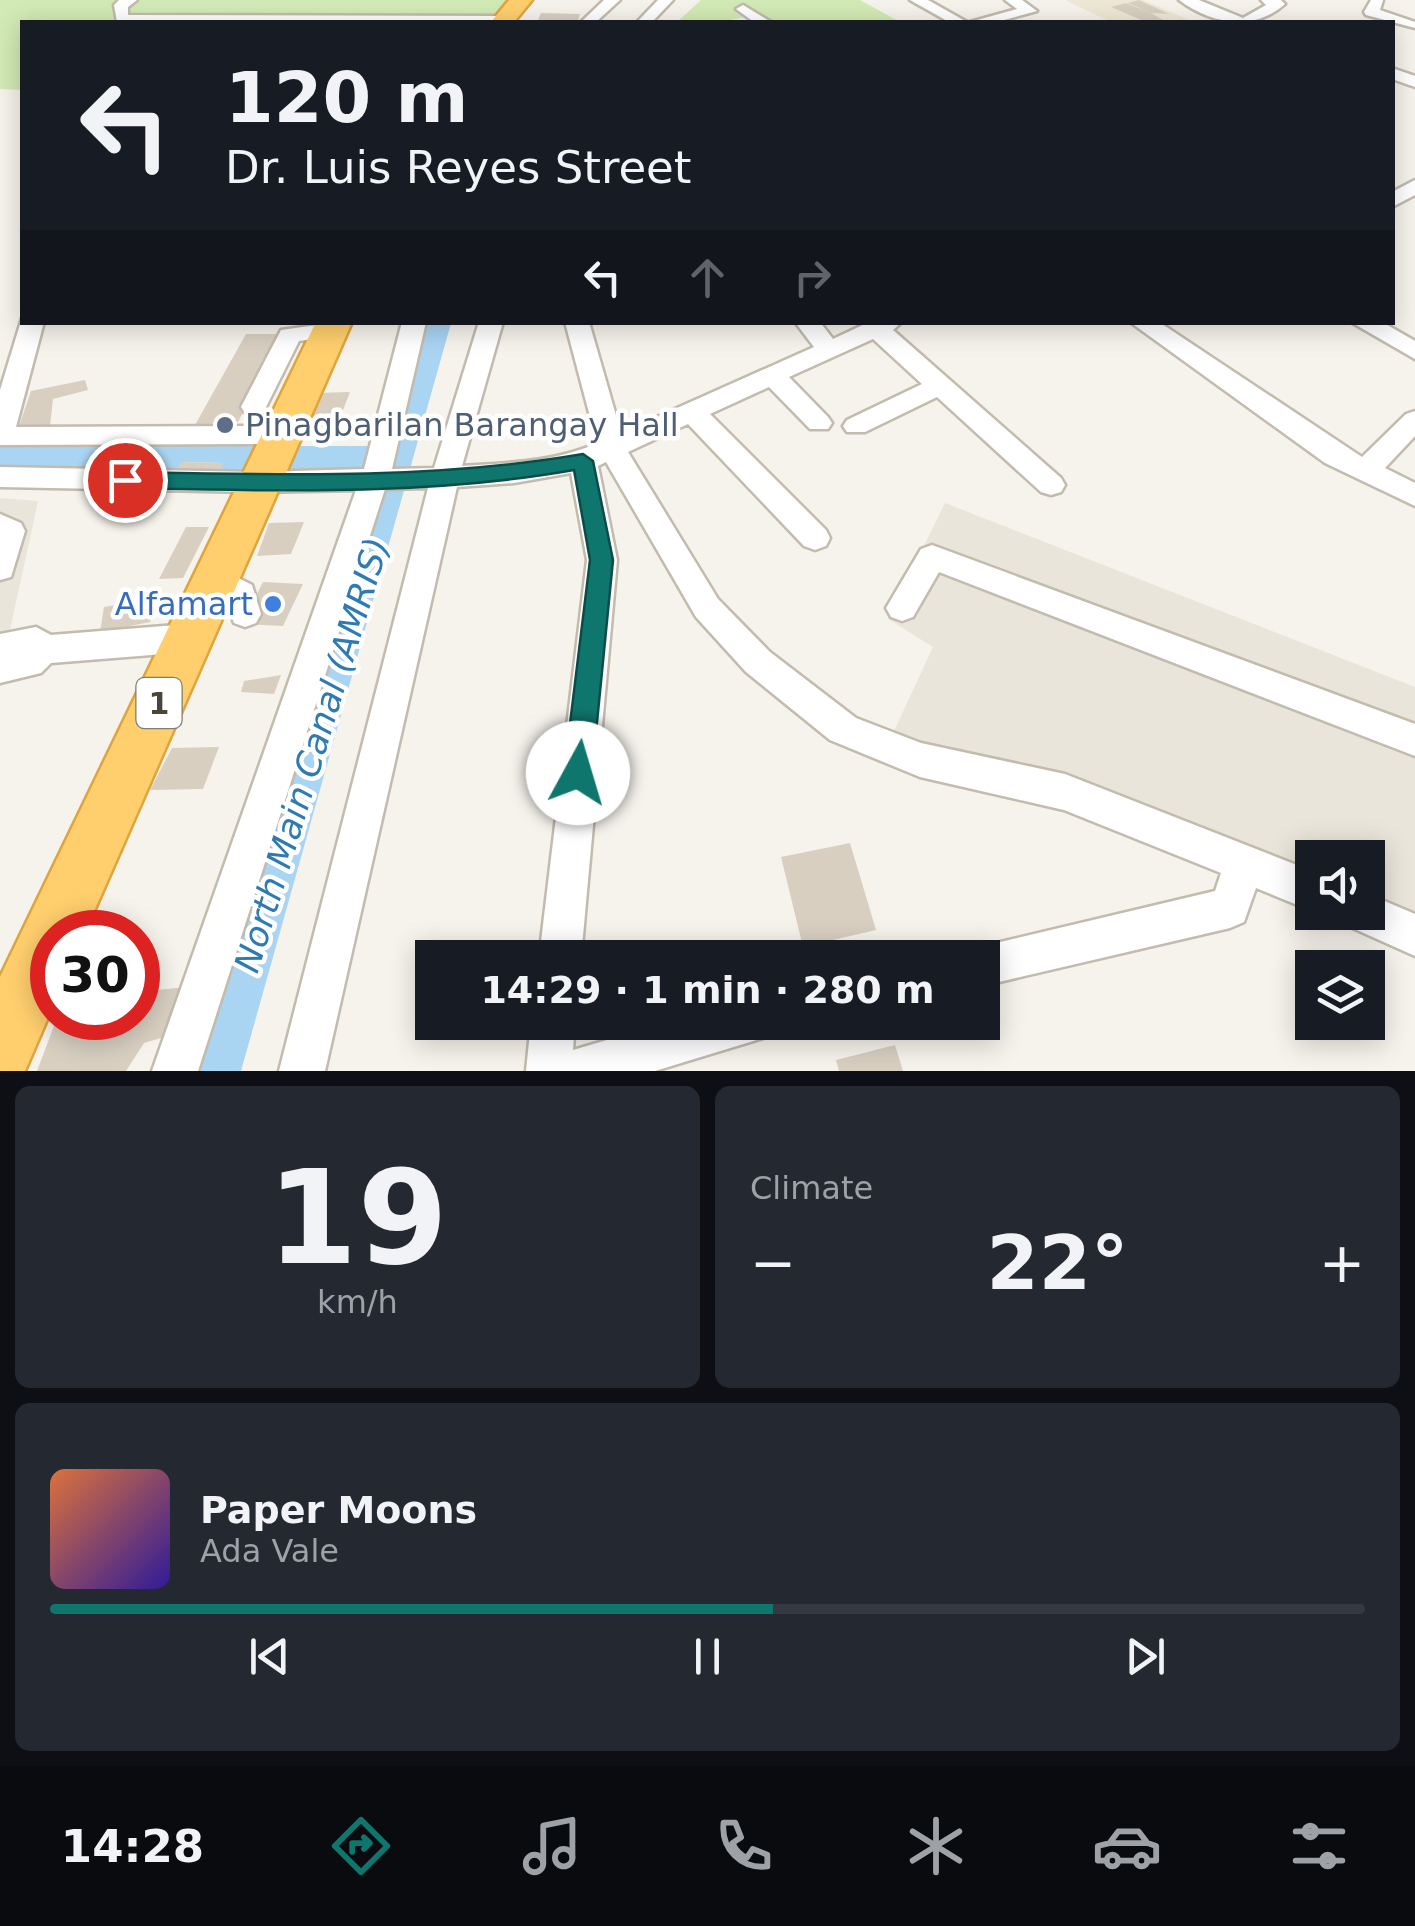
<!DOCTYPE html>
<html lang="en">
<head>
<meta charset="utf-8">
<style>
  body { margin:0; font-family:"DejaVu Sans",sans-serif; background:#242831; color:#f1f3f6; height:100vh; display:flex; flex-direction:column; font-size:38px; white-space:nowrap }
  * { box-sizing:border-box; margin:0 }
  p { font-size:32px; color:#9ea1a6 }
  .icon { flex:none; width:55px; height:55px; fill:none; stroke:currentColor; stroke-width:2; stroke-linecap:round; stroke-linejoin:round }
  .map { position:relative; height:1071px; overflow:hidden }
  .drawer { display:flex; flex-direction:column; gap:15px; padding:15px; background:#0d0f14; flex:1 }
  .drawer>* { flex:none }
  .guide { position:absolute; left:20px; top:20px; width:1375px; height:305px; border-radius:0px; box-shadow:0 5px 25px #0003; background:#171b24; color:#f1f3f6; overflow:hidden }
  .tools { position:absolute; left:1295px; top:840px; display:grid; gap:20px }
  .tools a { display:grid; place-items:center; width:90px; height:90px; border-radius:0px; background:#171b24; box-shadow:0 5px 25px #0003; font-size:50px }
  .speed { position:absolute; left:30px; top:910px; display:flex; gap:20px; font-size:50px; font-weight:700; text-align:center }
  .speed>* { display:grid; place-content:center; width:130px; height:130px; border-radius:50%; background:#171b24; box-shadow:0 5px 25px #0003; line-height:1 }
  .speed .limit { border:15px solid #d22; background:#fff; color:#111 }
  .pin { position:absolute; display:grid; place-items:center; width:85px; height:85px; color:#fff; margin:-42px; border:5px solid #fff; border-radius:50%; box-shadow:0 2px 10px #0007 }
  .me { position:absolute; width:110px; margin:-55px; rotate:6deg; stroke-linejoin:round; filter:drop-shadow(0 0 8px #0008) }
  .turn { display:flex; align-items:center; gap:35px; height:210px; padding:0 40px; font-size:45px }
  .turn .icon { width:130px; height:130px; stroke-width:2.5 }
  .turn b { display:block; font-size:70px; line-height:85px }
  .lanes { display:flex; align-items:center; height:95px; padding:0 40px; background:#0003; justify-content:center; gap:50px; direction:ltr }
  .lanes .off { opacity:.35 }
  .big { font-size:75px; font-weight:700; line-height:1.1 }
  .drawer .card { flex:1; display:flex; flex-direction:column; justify-content:center; gap:15px; min-width:0; padding:0 35px; border-radius:15px; background:#242831 }
  .drawer .dial { align-items:center; gap:0 }
  .dial b { font-size:130px; line-height:1 }
  .song { display:flex; align-items:center; gap:30px }
  .cover { width:120px; height:120px; border-radius:15px; background:linear-gradient(135deg,hsl(20 70% 55%),hsl(250 70% 35%)) }
  .played { height:10px; border-radius:5px; background:linear-gradient(90deg,#0f766e 55%,#363941 55%) }
  .keys { display:flex; justify-content:space-around; direction:ltr }
  .heat { display:flex; justify-content:space-between; align-items:center; font-size:55px; direction:ltr }
  .drawer .tiles { flex:1; display:grid; gap:15px; grid-template-columns:1fr 1fr }
  .card:last-child { grid-column:span 2 }
  .trip { position:absolute; left:415px; top:940px; width:585px; height:100px; border-radius:0px; background:#171b24; box-shadow:0 5px 25px #0003; font-weight:700; line-height:100px; text-align:center }
  .dock { display:flex; height:160px; justify-content:space-around; align-items:center; background:#090b0e; color:#9ea1a6 }
  .dock .icon { width:70px; height:70px }
  .dock .active { color:#0f766e }
  .dock b { font-size:45px; color:#f1f3f6 }
  .map>svg:first-child { display:block }
  .residential { fill:#eae5da }
  .education { fill:#efe8d6 }
  .green { fill:#d2eab5 }
  .water { fill:#a9d4f2 }
  .building { fill:#d8cfc1 }
  .lines { fill:none; stroke-linecap:round; stroke-linejoin:round }
  .minor-casing { stroke:#c2bbae; stroke-width:5 }
  .highway-casing { stroke:#e0a43c; stroke-width:5 }
  .minor { fill:#fff; fill-rule:evenodd }
  .highway { fill:#ffcf6e; fill-rule:evenodd }
  .route { fill:#0f766e; stroke:#0a4d48; stroke-width:2.5 }
  .service-dot { fill:#5c6f8a; stroke:#fff; stroke-width:4 }
  .shop-dot { fill:#3f7fe0; stroke:#fff; stroke-width:4 }
  .labels { text-anchor:middle; dominant-baseline:central; stroke-width:9; stroke-linejoin:round; paint-order:stroke }
  .shield { fill:#fff; stroke:#817c74; stroke-width:2.5 }
  .shield-label { font-size:30px; font-weight:bold; fill:#4b4439 }
  .service-label { font-size:32px; fill:#4e5e75; stroke:#fff; text-anchor:start }
  .shop-label { font-size:32px; fill:#366cbe; stroke:#fff; text-anchor:end }
  .water-label { font-size:35px; font-style:italic; fill:#2e7ab2; stroke:#fff }
</style>
</head>
<body>
<div class="map">
<svg width="1415" height="1071" viewBox="0 0 1415 1071">
  <rect width="100%" height="100%" fill="#f6f3ec"/>
  <g class="residential">
    <polygon points="0,498 38,501 0,676"/>
    <polygon points="945,503 1415,687 1415,954 1317,913 1368,912 1368,858 1312,858 1312,911 1049,804 880,761 933,647 888,619"/>
  </g>
  <polygon class="education" points="1065,0 1143,0 1194,22 1111,22"/>
  <g class="green">
    <polygon points="0,0 507,0 488,22 22,22 22,90 0,89"/>
    <polygon points="701,0 860,0 900,22 773,22 761,14 720,22 677,22"/>
  </g>
  <polygon class="water" points="423,323 451,323 241,1071 192,1071 380,485 274,472 219,471 223,463 182,462 177,470 0,468 0,443 237,441 286,446 392,446"/>
  <g class="building">
    <polygon points="1139,0 1169,14 1151,13 1165,21 1146,22 1111,7 1126,3 1151,13 1128,3"/>
    <polygon points="541,13 580,14 578,21 538,20"/>
    <polygon points="246,334 283,334 238,422 195,425"/>
    <polygon points="85,380 88,390 53,399 50,426 18,429 31,391"/>
    <polygon points="350,392 335,431 302,430 318,393"/>
    <polygon points="182,462 224,463 219,471 177,470"/>
    <polygon points="304,522 291,554 257,556 269,523"/>
    <polygon points="186,527 209,527 183,578 159,579"/>
    <polygon points="263,582 303,584 283,626 242,624"/>
    <polygon points="156,598 150,622 100,632 104,607"/>
    <polygon points="281,675 274,694 241,692 244,681"/>
    <polygon points="219,747 203,789 150,790 172,748"/>
    <polygon points="850,843 876,930 803,947 781,857"/>
    <polygon points="186,987 175,1034 144,1043 126,1071 37,1071 57,1018 138,1018 138,992"/>
    <polygon points="895,1045 903,1071 839,1071 836,1060"/>
  </g>
  <g class="lines">
    <g class="minor-casing">
      <g id="minor">
        <polygon points="119,0 137,0 128,7 128,15 504,16 512,21 117,22 114,5"/>
        <polygon points="604,0 620,0 596,22 581,22"/>
        <polygon points="658,0 673,0 652,22 637,22"/>
        <polygon points="910,0 928,0 967,22 949,22"/>
        <polygon points="1005,0 1022,0 1037,11 997,22 970,22 1017,9"/>
        <path d="M1179,0H1199L1243,18L1266,5L1261,0H1281L1285,4C1254,32 1211,24 1179,0Z"/>
        <polygon points="1371,0 1383,0 1380,10 1415,22 1415,28 1366,15 1364,12"/>
        <polygon points="743,5 771,22 754,22 736,9"/>
        <polygon points="1392,68 1415,76 1415,87 1392,79"/>
        <polygon points="1415,180 1415,195 1392,207 1392,192"/>
        <polygon points="22,318 22,322 44,322 16,427 281,426 291,428 295,435 291,442 281,444 0,445 0,390"/>
        <path d="M402,322H426L392,469L434,468L479,322H503L462,466C507,463 556,462 597,443L565,322H589L621,433L814,347L795,322H820L833,339L869,322H902L893,330L1061,478L1065,485L1061,492L1051,495L1041,492L937,397L865,432H847L843,426L847,420L922,384L873,339L789,377L828,417L832,423L828,429H810L769,387L710,414L826,530L830,538L826,546L815,550L804,546L688,424L628,452L718,599L770,652L856,718L921,743L1065,774L1312,871V911L1256,888L1244,922L1230,928L982,986V958H964L967,950L1215,891L1221,873L1064,810L920,777L830,740L746,672L696,617L606,462L598,466L617,560L581,958H539L587,560L571,473L514,483L457,487L325,1071H279L428,488L385,489L198,1071H152L356,490L258,492L0,487V467L258,472L364,469Z"/>
        <polygon points="1130,322 1159,322 1362,457 1406,414 1415,411 1415,436 1385,468 1415,483 1415,506 1325,463"/>
        <polygon points="1351,322 1382,322 1415,341 1415,359"/>
        <polygon points="331,323 340,325 343,330 340,335 299,341 263,413 245,413 241,407 281,330"/>
        <polygon points="0,514 21,523 25,531 11,577 0,580"/>
        <polygon points="932,545 1415,724 1415,756 939,572 913,617 902,621 891,617 886,608 921,549"/>
        <polygon points="216,566 252,585 261,614 256,623 245,627 234,623 226,601 205,587 200,578 205,569"/>
        <polygon points="189,624 201,628 205,638 201,648 189,652 51,663 41,673 0,683 0,634 36,627 51,635"/>
        <polygon points="1368,894 1415,914 1415,956 1348,926 1342,912 1368,912"/>
        <polygon points="531,1022 575,1022 573,1050 668,1022 769,1022 763,1038 655,1071 526,1071"/>
      </g>
    </g>
    <g class="highway-casing">
      <g id="highway">
        <polygon points="509,0 532,0 514,22 491,22"/>
        <polygon points="316,322 352,322 85,932 52,932 52,1008 25,1071 0,1071 0,977"/>
      </g>
    </g>
    <use href="#minor" class="minor"/>
    <use href="#highway" class="highway"/>
  </g>
  <path class="route" d="M583,454L593,461L613,560L592,773L588,782L578,786L568,782L564,773L590,560L574,470C427,496 274,491 125,488L114,480L125,472C277,475 432,480 583,454Z"/>
  <circle class="service-dot" cx="225" cy="425" r="10"/>
  <circle class="shop-dot" cx="273" cy="604" r="10"/>
  <g class="labels">
    <rect class="shield" x="136.5" y="678" width="45" height="50" rx="8"/>
    <g class="shield-label">
      <text x="159" y="703">1</text>
    </g>
    <g class="service-label">
      <text x="245" y="425">Pinagbarilan Barangay Hall</text>
    </g>
    <g class="shop-label">
      <text x="253" y="604">Alfamart</text>
    </g>
    <g class="water-label">
      <text transform="translate(312 755) rotate(-73)">North Main Canal (AMRIS)</text>
    </g>
  </g>
</svg>
<div class="tools">
<a><svg class="icon" aria-label="sound" viewBox="0 0 24 24"><path d="M4 9h4l5-4v14l-5-4H4zM17 9q2 3 0 6"/></svg></a>
<a><svg class="icon" aria-label="layers" viewBox="0 0 24 24"><path d="M12 4l9 5-9 5-9-5zM3 14l9 5 9-5"/></svg></a>
</div>
<div class="speed"><div class="limit">30</div></div>
<div class="pin" style="left:125px;top:480px;background:#d93025"><svg class="icon" aria-label="arrive" viewBox="0 0 24 24"><path d="M6 21V4h12l-3 4 3 4H6"/></svg></div>
<svg class="me" style="left:578px;top:773px" viewBox="-20 -20 40 40"><circle r="19" fill="#fff"/><path d="M0-13L10 11 0 6-10 11z" fill="#0f766e"/></svg>
<div class="trip">14:29 · 1 min · 280 m</div>
<div class="guide">
<div class="turn"><svg class="icon" aria-label="left" viewBox="0 0 24 24"><path d="M17 20v-9H6M10 6l-5 5 5 5"/></svg><div><b>120 m</b>Dr. Luis Reyes Street</div></div>
<div class="lanes"><svg class="icon" aria-label="left" viewBox="0 0 24 24"><path d="M17 20v-9H6M10 6l-5 5 5 5"/></svg><svg class="icon off" aria-label="ahead" viewBox="0 0 24 24"><path d="M12 20V5M6 11l6-6 6 6"/></svg><svg class="icon off" aria-label="right" viewBox="0 0 24 24"><path d="M7 20v-9h11M14 6l5 5-5 5"/></svg></div>
</div>
</div>
<section class="drawer">
<div class="tiles">
<div class="card dial"><b>19</b><p>km/h</p></div>
<div class="card"><p>Climate</p>
<div class="heat"><a>−</a><b class="big">22°</b><a>+</a></div>
</div>
<div class="card">
<div class="song"><i class="cover"></i><div><b>Paper Moons</b><p>Ada Vale</p></div></div>
<div class="played"></div>
<div class="keys"><svg class="icon" aria-label="previous" viewBox="0 0 24 24"><path d="M18 5L8 12l10 7zM5 5v14"/></svg><svg class="icon" aria-label="pause" viewBox="0 0 24 24"><path d="M8 5v14M16 5v14"/></svg><svg class="icon" aria-label="next" viewBox="0 0 24 24"><path d="M6 5l10 7-10 7zM19 5v14"/></svg></div>
</div>
</div>
</section>
<nav class="dock">
<b>14:28</b>
<svg class="icon active" aria-label="directions" viewBox="0 0 24 24"><path d="M12 3l9 9-9 9-9-9zM9 14v-3h6M13 9l2 2-2 2"/></svg>
<svg class="icon" aria-label="music" viewBox="0 0 24 24"><path d="M9 18V5l10-2v13"/><circle cx="6" cy="18" r="3"/><circle cx="16" cy="16" r="3"/></svg>
<svg class="icon" aria-label="phone" viewBox="0 0 24 24"><path d="M5 4h4l2 5-3 2q2 4 5 5l2-3 5 2v4C11 20 4 13 5 4z"/></svg>
<svg class="icon" aria-label="climate" viewBox="0 0 24 24"><path d="M12 3v18M4 7l16 10M4 17L20 7"/></svg>
<svg class="icon" aria-label="car" viewBox="0 0 24 24"><path d="M5 17H2v-5l4-1 3-4h7l3 4 3 1v5h-3M9 17h6M6 11h13"/><circle cx="7" cy="17" r="2"/><circle cx="17" cy="17" r="2"/></svg>
<svg class="icon" aria-label="filters" viewBox="0 0 24 24"><path d="M4 7h16M4 17h16"/><circle cx="9" cy="7" r="2"/><circle cx="15" cy="17" r="2"/></svg>
</nav>
</body>
</html>
